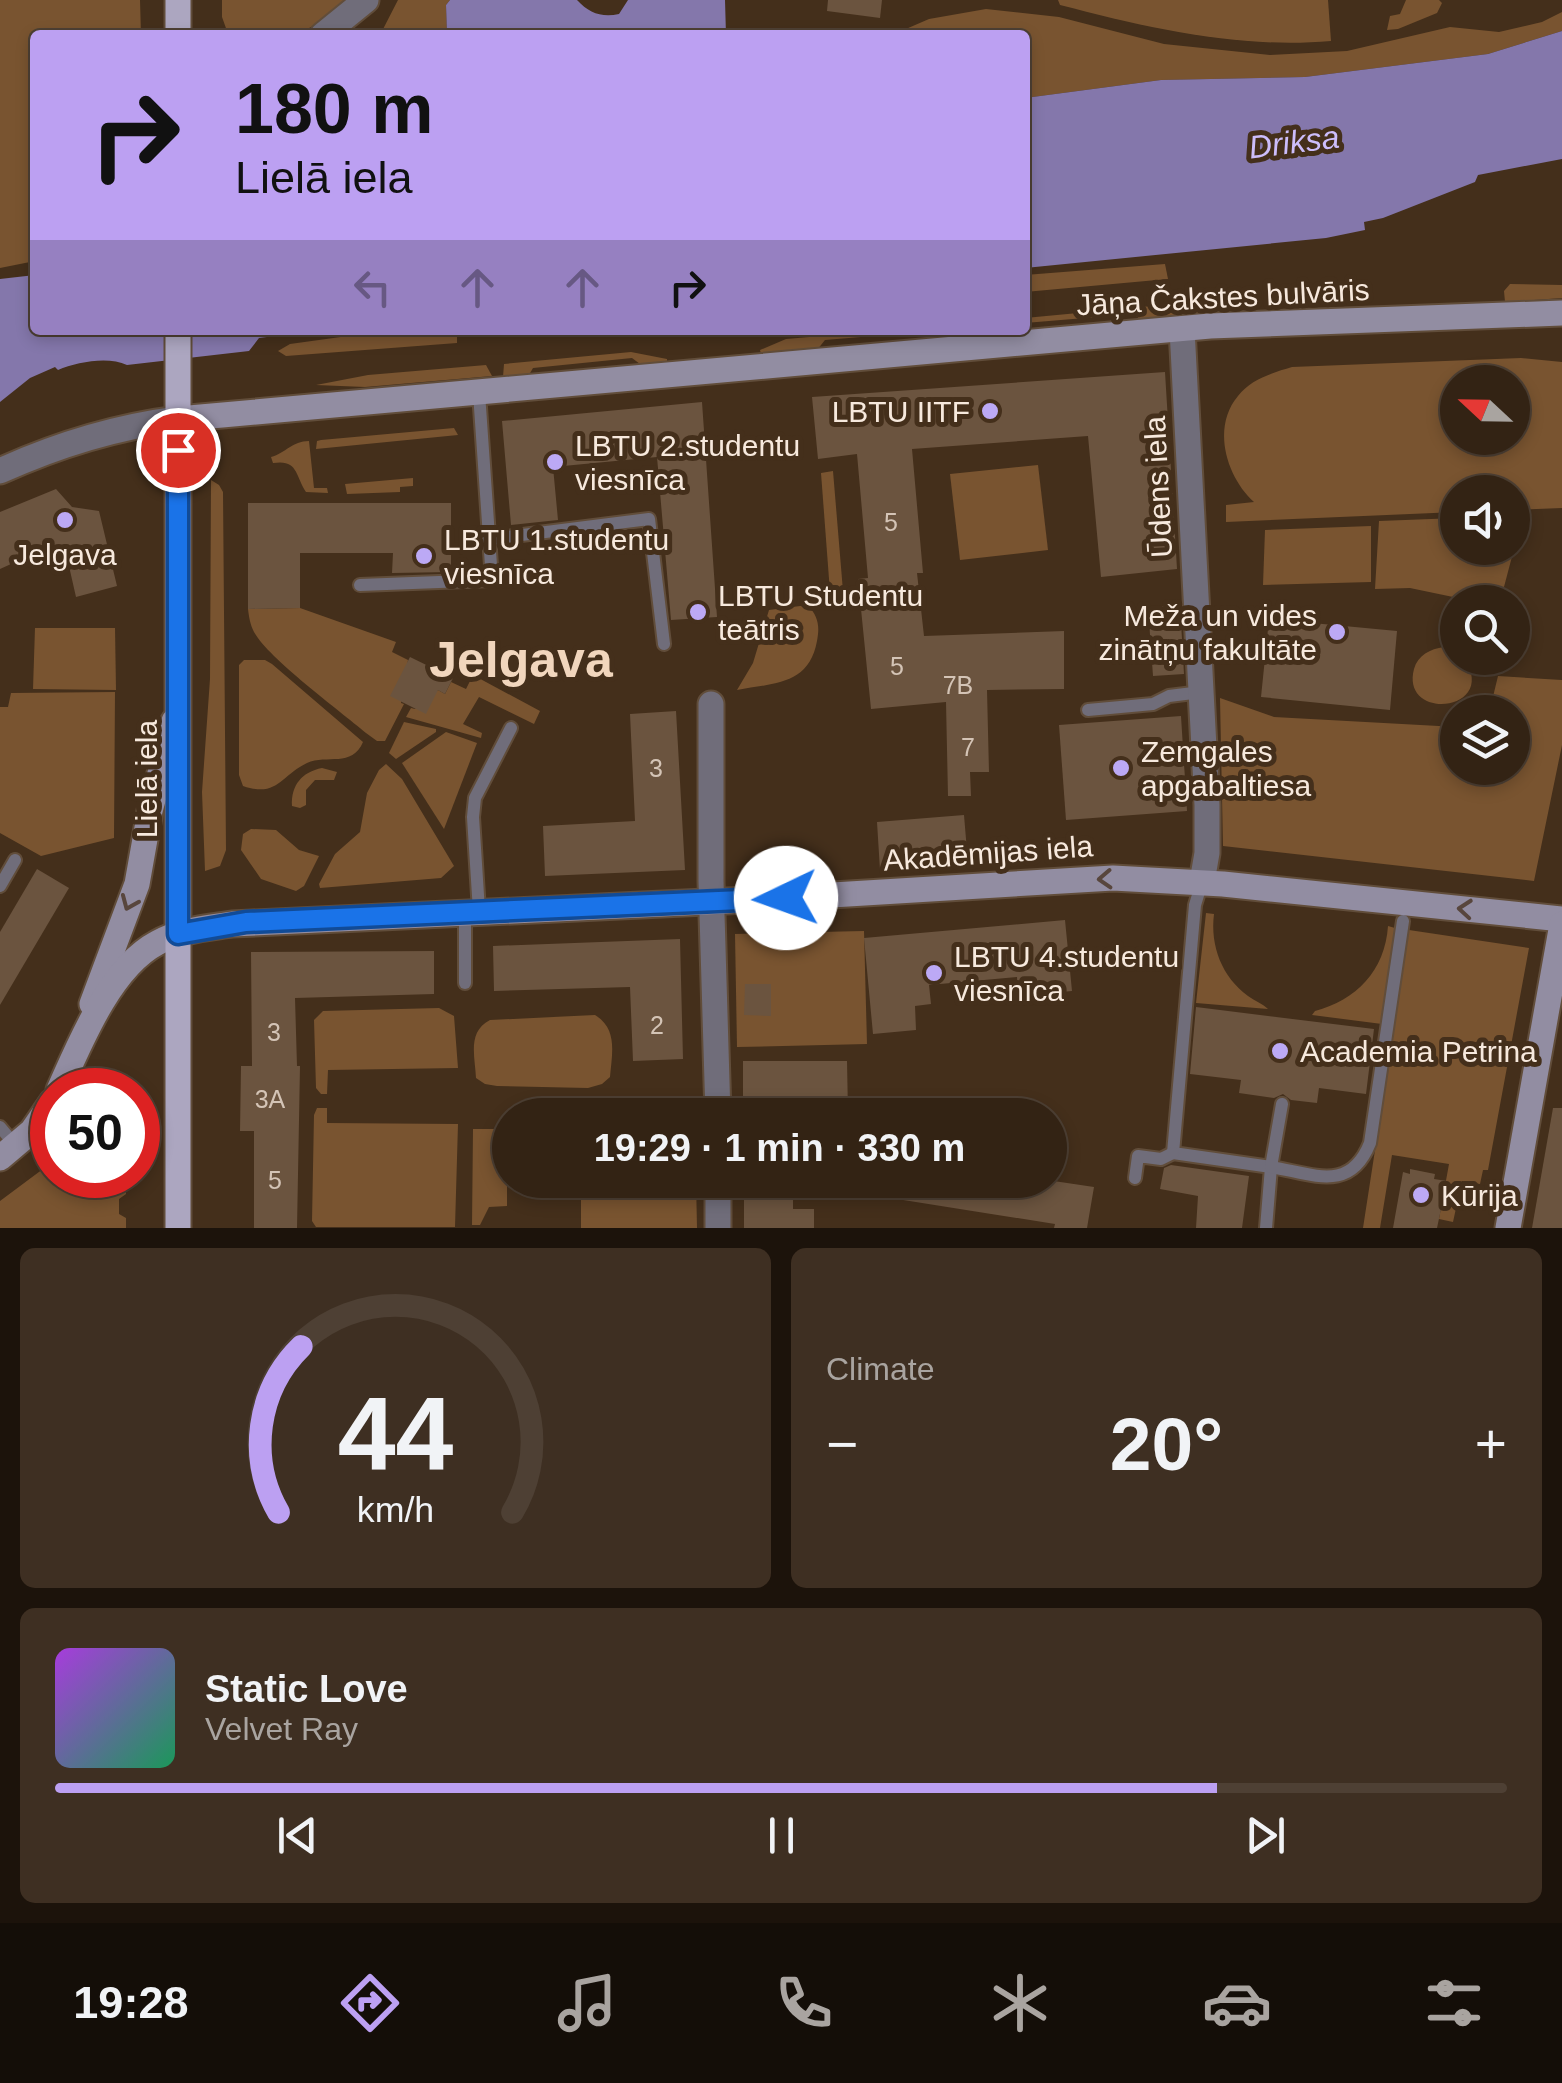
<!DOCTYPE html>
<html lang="en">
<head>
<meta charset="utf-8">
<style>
  body { margin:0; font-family:Arial,sans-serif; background:#3e2f22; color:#f1f3f6; height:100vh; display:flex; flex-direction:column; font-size:38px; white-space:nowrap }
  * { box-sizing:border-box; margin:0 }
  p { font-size:32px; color:#a9a4a0 }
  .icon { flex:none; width:55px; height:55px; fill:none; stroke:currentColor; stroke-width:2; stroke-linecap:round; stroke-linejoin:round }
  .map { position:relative; height:1228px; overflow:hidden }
  .side { display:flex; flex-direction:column; gap:20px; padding:20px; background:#1c130b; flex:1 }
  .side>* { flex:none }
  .guide { position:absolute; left:30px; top:30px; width:1000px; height:305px; border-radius:10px; box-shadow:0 5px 15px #0003,0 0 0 2px #4e4034; background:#bca0f2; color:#111; overflow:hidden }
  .needle { width:65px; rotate:292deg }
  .fabs { position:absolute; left:1440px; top:365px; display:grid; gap:20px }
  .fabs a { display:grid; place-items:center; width:90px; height:90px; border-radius:50%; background:#332314; box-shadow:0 5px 15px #0003,0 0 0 2px #4e4034; font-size:50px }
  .speed { position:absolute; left:30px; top:1068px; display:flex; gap:20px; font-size:50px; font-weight:700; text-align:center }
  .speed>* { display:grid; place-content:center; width:130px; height:130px; border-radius:50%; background:#332314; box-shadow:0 5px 15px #0003,0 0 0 2px #4e4034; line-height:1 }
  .speed .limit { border:15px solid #d22; background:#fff; color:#111 }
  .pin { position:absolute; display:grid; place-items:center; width:85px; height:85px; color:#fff; margin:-42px; border:5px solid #fff; border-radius:50%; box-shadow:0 2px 10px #0007 }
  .me { position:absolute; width:110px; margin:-55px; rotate:267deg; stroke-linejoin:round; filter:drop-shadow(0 0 8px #0008) }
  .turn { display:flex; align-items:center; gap:35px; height:210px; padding:0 40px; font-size:45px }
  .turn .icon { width:130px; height:130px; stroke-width:2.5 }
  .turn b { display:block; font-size:70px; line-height:85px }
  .lanes { display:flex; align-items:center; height:95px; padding:0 40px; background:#0003; justify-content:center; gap:50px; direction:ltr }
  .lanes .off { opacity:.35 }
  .big { font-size:75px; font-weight:700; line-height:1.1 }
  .side .card { flex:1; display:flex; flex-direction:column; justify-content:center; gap:15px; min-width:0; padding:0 35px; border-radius:15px; background:#3e2f22 }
  .side .dial { align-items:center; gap:0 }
  .dial svg { height:260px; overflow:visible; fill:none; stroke:#4e4034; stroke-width:7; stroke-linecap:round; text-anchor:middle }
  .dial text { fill:#f1f3f6; stroke:none }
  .song { display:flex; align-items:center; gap:30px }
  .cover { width:120px; height:120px; border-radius:15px; background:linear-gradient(135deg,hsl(280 70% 55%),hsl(150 70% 35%)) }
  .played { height:10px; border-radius:5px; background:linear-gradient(90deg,#bca0f2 80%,#4e4034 80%) }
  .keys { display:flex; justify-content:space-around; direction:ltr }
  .heat { display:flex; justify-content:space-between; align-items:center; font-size:55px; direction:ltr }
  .side .tiles { flex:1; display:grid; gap:20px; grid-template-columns:1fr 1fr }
  .card:last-child { grid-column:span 2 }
  .trip { position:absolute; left:492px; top:1098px; width:575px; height:100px; border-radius:50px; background:#332314; box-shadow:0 5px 15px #0003,0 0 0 2px #4e4034; font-weight:700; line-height:100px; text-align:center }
  .dock { display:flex; height:160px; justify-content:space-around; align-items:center; background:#140e08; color:#a9a4a0 }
  .dock .icon { width:70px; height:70px }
  .dock .on { color:#bca0f2 }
  .dock b { font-size:45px; color:#f1f3f6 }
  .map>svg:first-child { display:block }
  .green { fill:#795430; fill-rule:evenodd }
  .water { fill:#8477ab }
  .building { fill:#6b543f }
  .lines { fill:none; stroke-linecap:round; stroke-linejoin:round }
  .lane-casing { stroke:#614d3a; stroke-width:16 }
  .street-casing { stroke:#614d3a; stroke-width:29 }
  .secondary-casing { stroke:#614d3a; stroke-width:29 }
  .primary-casing { stroke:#614d3a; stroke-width:29 }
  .lane { stroke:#706d7a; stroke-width:12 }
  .street { stroke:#706d7a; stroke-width:25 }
  .secondary { stroke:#928da2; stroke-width:25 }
  .primary { stroke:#aca6c0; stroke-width:25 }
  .oneway { stroke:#58463d }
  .route-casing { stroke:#114b97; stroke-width:25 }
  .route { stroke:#1a73e8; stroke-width:18 }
  .poi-dot { fill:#bca9f5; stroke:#442f1b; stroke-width:4 }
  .labels { text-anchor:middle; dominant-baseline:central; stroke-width:10; stroke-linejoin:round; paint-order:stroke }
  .number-label { font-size:25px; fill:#d4c4b6 }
  .street-label { font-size:30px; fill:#f7e9dd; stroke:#442f1b }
  .poi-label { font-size:30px; fill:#f7e9dd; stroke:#442f1b; text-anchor:start }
  .water-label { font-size:32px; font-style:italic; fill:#ccbdfb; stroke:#442f1b }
  .town-label { font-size:50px; font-weight:bold; fill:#f1d6bd; stroke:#442f1b }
</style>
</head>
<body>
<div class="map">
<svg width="1562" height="1228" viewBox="0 0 1562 1228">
  <rect width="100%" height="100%" fill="#442f1b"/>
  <g class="green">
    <polygon points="0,0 140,0 141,35 35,35 35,261 0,268"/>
    <path d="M222,0H347C301,43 285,37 227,31L222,17Z"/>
    <polygon points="398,0 450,0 446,5 447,35 380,35"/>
    <path d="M1058,0H1328L1331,41C1238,49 1149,28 1060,5Z"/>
    <polygon points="1406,0 1439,0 1442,3 1437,13 1398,29 1387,30 1390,16 1400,14"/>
    <polygon points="986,9 1059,17 1164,44 1270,55 1347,51 1450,27 1499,32 1542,22 1562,12 1562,31 1488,54 1305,77 1161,80 1025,98 1025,35 892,35 929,19"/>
    <polygon points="1165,264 1168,279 1025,292 1025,275"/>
    <polygon points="1510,284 1562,285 1562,298 1505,302 1504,291"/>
    <polygon points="1195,302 1200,305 1200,316 1142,320 1133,314 1025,323 1025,318"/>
    <polygon points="391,330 457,330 457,343 286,356 278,351 290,344"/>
    <polygon points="890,330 945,330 825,340 817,350 761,354 760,350 786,339"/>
    <polygon points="631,352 667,359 667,363 640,364 632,358 533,368 529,375 503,377 504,364"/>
    <path d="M1521,358L1562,362V508L1513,510L1512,492H1458L1457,512L1226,522V505L1254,502C1227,478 1211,428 1238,396C1251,379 1272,373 1292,367ZM1458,382H1512V438H1458Z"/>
    <polygon points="486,365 492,376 365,387 316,385 368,375"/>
    <polygon points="454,428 458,435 316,449 317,441 321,440"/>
    <path d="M309,441L314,488H327L328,493L306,492C295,475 298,459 273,463L271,457C286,453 292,441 309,441Z"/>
    <polygon points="1038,465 1048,550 960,560 950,474"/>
    <polygon points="833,471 843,591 830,592 821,473"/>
    <polygon points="413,478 413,486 400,487 400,492 347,494 345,484"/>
    <polygon points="211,480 219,485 223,492 226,850 220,866 205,871 202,792 210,679"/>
    <polygon points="1523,515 1500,602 1477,602 1410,588 1375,589 1379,521 1457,518 1458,548 1512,548 1513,516"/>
    <polygon points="1371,526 1371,582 1263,585 1265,530"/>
    <path d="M808,605C818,617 820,625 817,641C809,685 774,683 737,690L753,663L769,610Z"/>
    <path d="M300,608L396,642L392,652L408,660L401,703L404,704L385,741H377L366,733C339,710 269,659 254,632C250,624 249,617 248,609Z"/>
    <polygon points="35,628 115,628 116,690 33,689"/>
    <path d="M1444,647L1457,652L1458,658H1464C1500,712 1400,722 1414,669C1418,655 1430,649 1444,647Z"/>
    <path d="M244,660H265L272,664L363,742C352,768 327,754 307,763C281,775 278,798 243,786L239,775V665Z"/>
    <polygon points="473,675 540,711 534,724 479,697 463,724 482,733 481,738 406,717 411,708 415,709 438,690 445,694 451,682 466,689"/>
    <polygon points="1498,676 1562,680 1562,745 1534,881 1223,846 1220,698 1274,717 1457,727 1458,768 1512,768 1512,712 1480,712 1491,705"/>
    <polygon points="115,692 114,838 41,856 0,833 0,707 8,707 11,693"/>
    <polygon points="404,722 436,729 436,732 396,759 389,753"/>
    <polygon points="446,732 477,743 444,829 402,763"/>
    <polygon points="386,764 402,779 454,866 441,878 320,888 319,884 335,854 360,832 367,793 379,770"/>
    <path d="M322,768L337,772L334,780H315L306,790V805L300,808L292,806C291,785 302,772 322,768Z"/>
    <polygon points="251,829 276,830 299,850 319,856 304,886 296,891 261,879 241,850 243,834"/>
    <path d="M1206,913L1214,914C1210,946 1222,977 1248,996C1255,1001 1263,1004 1268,1009L1196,1003Z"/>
    <path d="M1388,926L1395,928L1382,1024L1312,1015L1315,1011C1356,1000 1385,971 1388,926Z"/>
    <polygon points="1409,930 1529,948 1488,1170 1483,1170 1480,1184 1462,1181 1453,1222 1439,1219 1449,1164 1392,1155 1380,1228 1363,1228"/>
    <polygon points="864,931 867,1044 737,1047 735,934"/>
    <polygon points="439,1008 454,1016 458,1068 328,1070 327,1094 321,1094 316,1088 314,1020 323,1011"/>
    <path d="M595,1015C618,1029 612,1053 610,1077L602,1084L588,1088L497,1086L485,1084L476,1078C475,1056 467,1032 490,1020Z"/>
    <polygon points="630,1100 688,1101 696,1109 696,1115 594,1115 614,1103"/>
    <polygon points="317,1108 327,1108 327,1123 458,1124 455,1227 316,1227 312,1221 314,1115"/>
    <polygon points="473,1129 510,1129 510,1140 507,1141 507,1206 489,1207 480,1225 472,1225"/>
    <polygon points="51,1163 52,1175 126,1175 126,1194 119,1199 119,1214 126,1218 126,1228 0,1228 0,1201"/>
    <polygon points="581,1180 696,1180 697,1228 581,1228"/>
  </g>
  <g class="water">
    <path d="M450,0H577C589,13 602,18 619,14L628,0H725L726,35H447L446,5Z"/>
    <polygon points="1562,31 1562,159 1478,175 1475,182 1383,218 1364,222 1365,230 1326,238 1025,268 1025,98 1161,80 1305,77 1488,54"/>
    <path d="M35,275V330H322L259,338L249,351L127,365C108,356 77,362 58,370L55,367L30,378L0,402V279Z"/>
  </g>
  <g class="building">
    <polygon points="828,0 882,0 880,18 827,11"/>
    <polygon points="1165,372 1177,569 1101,577 1088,436 912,449 923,573 917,573 924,636 1064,631 1064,689 987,690 989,772 970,772 971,796 948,796 946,702 871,709 858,579 868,578 857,454 818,459 812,397"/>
    <polygon points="702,402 717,617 671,620 657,457 553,467 558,520 511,525 502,421"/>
    <polygon points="56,489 72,507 99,511 117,586 76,597 66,553 44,559 31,555 0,569 0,512"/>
    <polygon points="248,503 451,503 451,572 392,573 393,553 300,553 300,608 248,609"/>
    <polygon points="1180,605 1184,674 1153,676 1148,607"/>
    <polygon points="1269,619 1397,631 1390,710 1261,697"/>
    <polygon points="410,657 453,678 445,694 438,690 426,714 390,696"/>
    <polygon points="676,711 685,870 545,876 543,826 635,821 630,714"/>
    <polygon points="1181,716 1187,811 1066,820 1059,725"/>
    <polygon points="964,815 968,863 880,870 877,822"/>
    <polygon points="37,869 69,888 0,1005 0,932"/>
    <polygon points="1065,920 1072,991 1018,996 1017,977 929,985 931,1004 915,1006 916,1030 873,1034 864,938"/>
    <polygon points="680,939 683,1059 633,1061 630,987 494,991 493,946"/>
    <polygon points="434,951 434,994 295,998 297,1066 300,1066 297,1228 254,1228 254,1131 240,1131 241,1066 252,1066 251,952"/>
    <polygon points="745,984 771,984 771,1016 744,1015"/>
    <polygon points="1196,1007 1374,1029 1366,1094 1319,1088 1317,1103 1291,1100 1283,1094 1274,1098 1239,1093 1241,1080 1190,1074"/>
    <polygon points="743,1061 847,1061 848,1113 743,1115"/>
    <polygon points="1553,1108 1562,1108 1562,1228 1532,1228"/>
    <polygon points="1171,1165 1249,1176 1242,1228 1196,1228 1198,1196 1160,1189 1164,1168"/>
    <polygon points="1410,1169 1435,1174 1434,1179 1447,1181 1437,1228 1393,1228 1403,1172 1410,1174"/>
    <polygon points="744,1180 793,1180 793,1209 814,1209 814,1228 744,1228"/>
    <polygon points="881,1180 1047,1180 1094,1187 1087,1228 1054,1228 1055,1224 878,1196"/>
  </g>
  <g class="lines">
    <g class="lane-casing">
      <g id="lane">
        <polyline points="490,539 649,519 664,644"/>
        <polyline points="360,585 492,580 479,393"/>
        <polyline points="1088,710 1153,704 1169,696 1201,692"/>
        <polyline points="1202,882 1195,905 1173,1153 1271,1167 1266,1228"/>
        <polyline points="0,886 15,860"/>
        <polyline points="479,911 473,817 475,798 511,728"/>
        <polyline points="465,983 465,912"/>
        <path d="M1282,1104L1271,1167C1314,1174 1350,1193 1370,1143L1403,921"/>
        <polyline points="0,1127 15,1145"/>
        <polyline points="1135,1178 1138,1156 1161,1159 1173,1153"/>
      </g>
    </g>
    <g class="street-casing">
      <g id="street">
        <polyline points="323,35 366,0"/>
        <polyline points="1182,329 1207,805 1207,853 1202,882"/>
        <path d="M0,471C57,445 116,427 178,419"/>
        <polyline points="711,704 711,881 718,1115"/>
        <polyline points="718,1228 718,1180"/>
      </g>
    </g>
    <g class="secondary-casing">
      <g id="secondary">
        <polyline points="178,419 1210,326 1562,313"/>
        <polyline points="92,1004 137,884 150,811 174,721"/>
        <path d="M59,1090C80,1043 110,968 157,943C179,930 207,928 232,924L748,900L1113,878L1223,884L1562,919"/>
        <polyline points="0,1158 32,1131 52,1102"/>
        <polyline points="1508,1228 1562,924"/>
      </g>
    </g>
    <g class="primary-casing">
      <g id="primary">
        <polyline points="178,35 178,0"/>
        <polyline points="178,1228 178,330"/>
      </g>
    </g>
    <use href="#lane" class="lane"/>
    <use href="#street" class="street"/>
    <use href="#secondary" class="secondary"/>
    <use href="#primary" class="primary"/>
  </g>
  <defs><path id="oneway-chevron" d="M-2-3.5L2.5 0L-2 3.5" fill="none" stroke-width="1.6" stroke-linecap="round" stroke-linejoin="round" transform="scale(2.5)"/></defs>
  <g class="oneway">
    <use href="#oneway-chevron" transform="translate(1105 879) rotate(177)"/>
    <use href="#oneway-chevron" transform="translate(129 903) rotate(113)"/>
    <use href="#oneway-chevron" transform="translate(1465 909) rotate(-175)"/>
  </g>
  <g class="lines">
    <g class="route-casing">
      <polyline id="route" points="178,450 178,934 246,922 786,898"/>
    </g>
    <use href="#route" class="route"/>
  </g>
  <g class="poi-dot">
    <circle cx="990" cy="411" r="10"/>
    <circle cx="555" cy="462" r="10"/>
    <circle cx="65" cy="520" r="10"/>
    <circle cx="424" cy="556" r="10"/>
    <circle cx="698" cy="612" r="10"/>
    <circle cx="1337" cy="632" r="10"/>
    <circle cx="1121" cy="768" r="10"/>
    <circle cx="934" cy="973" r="10"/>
    <circle cx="1280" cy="1051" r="10"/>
    <circle cx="1421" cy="1195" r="10"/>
  </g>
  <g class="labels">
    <g class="number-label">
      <text x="891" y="522">5</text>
      <text x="897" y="666">5</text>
      <text x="958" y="685">7B</text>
      <text x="968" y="747">7</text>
      <text x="656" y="768">3</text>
      <text x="657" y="1025">2</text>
      <text x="274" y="1032">3</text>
      <text x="270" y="1099">3A</text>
      <text x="275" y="1180">5</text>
    </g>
    <g class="street-label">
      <text transform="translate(1223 297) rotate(-3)">Jāņa Čakstes bulvāris</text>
      <text transform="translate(1158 487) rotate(-93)">Ūdens iela</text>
      <text transform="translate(146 779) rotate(-90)">Lielā iela</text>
      <text transform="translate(988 853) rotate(-4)">Akadēmijas iela</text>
    </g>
    <g class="poi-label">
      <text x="970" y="411" text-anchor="end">LBTU IITF</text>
      <text x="575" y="445">LBTU 2.studentu<tspan x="575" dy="34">viesnīca</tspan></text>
      <text x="444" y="539">LBTU 1.studentu<tspan x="444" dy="34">viesnīca</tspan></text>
      <text x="65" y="554" text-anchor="middle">Jelgava</text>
      <text x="718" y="595">LBTU Studentu<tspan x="718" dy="34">teātris</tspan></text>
      <text x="1317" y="615" text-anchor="end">Meža un vides<tspan x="1317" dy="34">zinātņu fakultāte</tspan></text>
      <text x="1141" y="751">Zemgales<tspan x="1141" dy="34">apgabaltiesa</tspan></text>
      <text x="954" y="956">LBTU 4.studentu<tspan x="954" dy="34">viesnīca</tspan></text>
      <text x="1300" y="1051">Academia Petrina</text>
      <text x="1441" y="1195">Kūrija</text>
    </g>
    <g class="water-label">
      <text transform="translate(1294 142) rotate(-7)">Driksa</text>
    </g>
    <g class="town-label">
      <text x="521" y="660">Jelgava</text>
    </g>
  </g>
</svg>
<div class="fabs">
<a><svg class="needle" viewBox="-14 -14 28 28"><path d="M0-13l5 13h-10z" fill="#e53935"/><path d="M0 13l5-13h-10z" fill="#a9a4a0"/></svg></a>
<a><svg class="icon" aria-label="sound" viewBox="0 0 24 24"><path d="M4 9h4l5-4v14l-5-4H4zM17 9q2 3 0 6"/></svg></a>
<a><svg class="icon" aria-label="search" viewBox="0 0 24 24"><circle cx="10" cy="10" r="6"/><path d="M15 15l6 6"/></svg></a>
<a><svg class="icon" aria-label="layers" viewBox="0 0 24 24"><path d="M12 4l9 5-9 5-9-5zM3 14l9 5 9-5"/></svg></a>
</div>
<div class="speed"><div class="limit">50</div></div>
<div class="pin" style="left:178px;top:450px;background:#d93025"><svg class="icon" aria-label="arrive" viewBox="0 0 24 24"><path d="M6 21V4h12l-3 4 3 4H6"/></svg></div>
<svg class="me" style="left:786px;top:898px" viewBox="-20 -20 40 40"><circle r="19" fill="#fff"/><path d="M0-13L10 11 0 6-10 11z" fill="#1a73e8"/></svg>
<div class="trip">19:29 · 1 min · 330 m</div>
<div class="guide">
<div class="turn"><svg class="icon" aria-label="right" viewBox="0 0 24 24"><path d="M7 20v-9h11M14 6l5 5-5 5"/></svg><div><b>180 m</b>Lielā iela</div></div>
<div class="lanes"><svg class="icon off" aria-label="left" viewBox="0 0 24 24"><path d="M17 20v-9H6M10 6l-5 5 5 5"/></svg><svg class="icon off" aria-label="ahead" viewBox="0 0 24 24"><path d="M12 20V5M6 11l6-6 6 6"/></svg><svg class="icon off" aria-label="ahead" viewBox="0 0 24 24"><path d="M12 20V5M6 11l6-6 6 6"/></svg><svg class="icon" aria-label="right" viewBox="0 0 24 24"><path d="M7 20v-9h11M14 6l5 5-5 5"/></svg></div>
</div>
</div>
<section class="side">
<div class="tiles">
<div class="card dial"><svg viewBox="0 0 100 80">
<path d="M14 69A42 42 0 1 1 86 69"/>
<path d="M14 69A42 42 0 0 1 21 18" stroke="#bca0f2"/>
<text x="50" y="56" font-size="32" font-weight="700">44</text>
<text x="50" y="72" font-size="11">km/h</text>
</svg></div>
<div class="card"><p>Climate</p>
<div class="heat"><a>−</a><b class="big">20°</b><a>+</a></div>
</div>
<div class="card">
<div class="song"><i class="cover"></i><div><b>Static Love</b><p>Velvet Ray</p></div></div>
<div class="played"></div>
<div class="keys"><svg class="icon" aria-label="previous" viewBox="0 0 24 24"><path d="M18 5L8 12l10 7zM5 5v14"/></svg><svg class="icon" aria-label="pause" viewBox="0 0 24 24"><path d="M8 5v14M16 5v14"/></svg><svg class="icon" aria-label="next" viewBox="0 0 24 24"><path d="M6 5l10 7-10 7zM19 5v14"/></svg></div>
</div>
</div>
</section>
<nav class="dock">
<b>19:28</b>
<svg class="icon on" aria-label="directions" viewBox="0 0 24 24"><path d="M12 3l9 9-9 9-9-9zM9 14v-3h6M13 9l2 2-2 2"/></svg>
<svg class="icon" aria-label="music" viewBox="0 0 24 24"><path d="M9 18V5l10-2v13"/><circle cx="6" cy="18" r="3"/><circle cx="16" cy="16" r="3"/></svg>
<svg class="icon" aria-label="phone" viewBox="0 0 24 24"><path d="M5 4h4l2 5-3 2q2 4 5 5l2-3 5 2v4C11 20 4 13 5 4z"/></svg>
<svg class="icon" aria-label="climate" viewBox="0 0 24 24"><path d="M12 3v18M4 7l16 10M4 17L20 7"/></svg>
<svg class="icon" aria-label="car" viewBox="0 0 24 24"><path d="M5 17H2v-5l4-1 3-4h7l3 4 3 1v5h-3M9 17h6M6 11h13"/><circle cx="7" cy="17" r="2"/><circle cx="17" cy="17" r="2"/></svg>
<svg class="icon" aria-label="filters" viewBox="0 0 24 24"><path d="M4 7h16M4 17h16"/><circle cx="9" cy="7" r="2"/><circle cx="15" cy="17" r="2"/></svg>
</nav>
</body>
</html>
